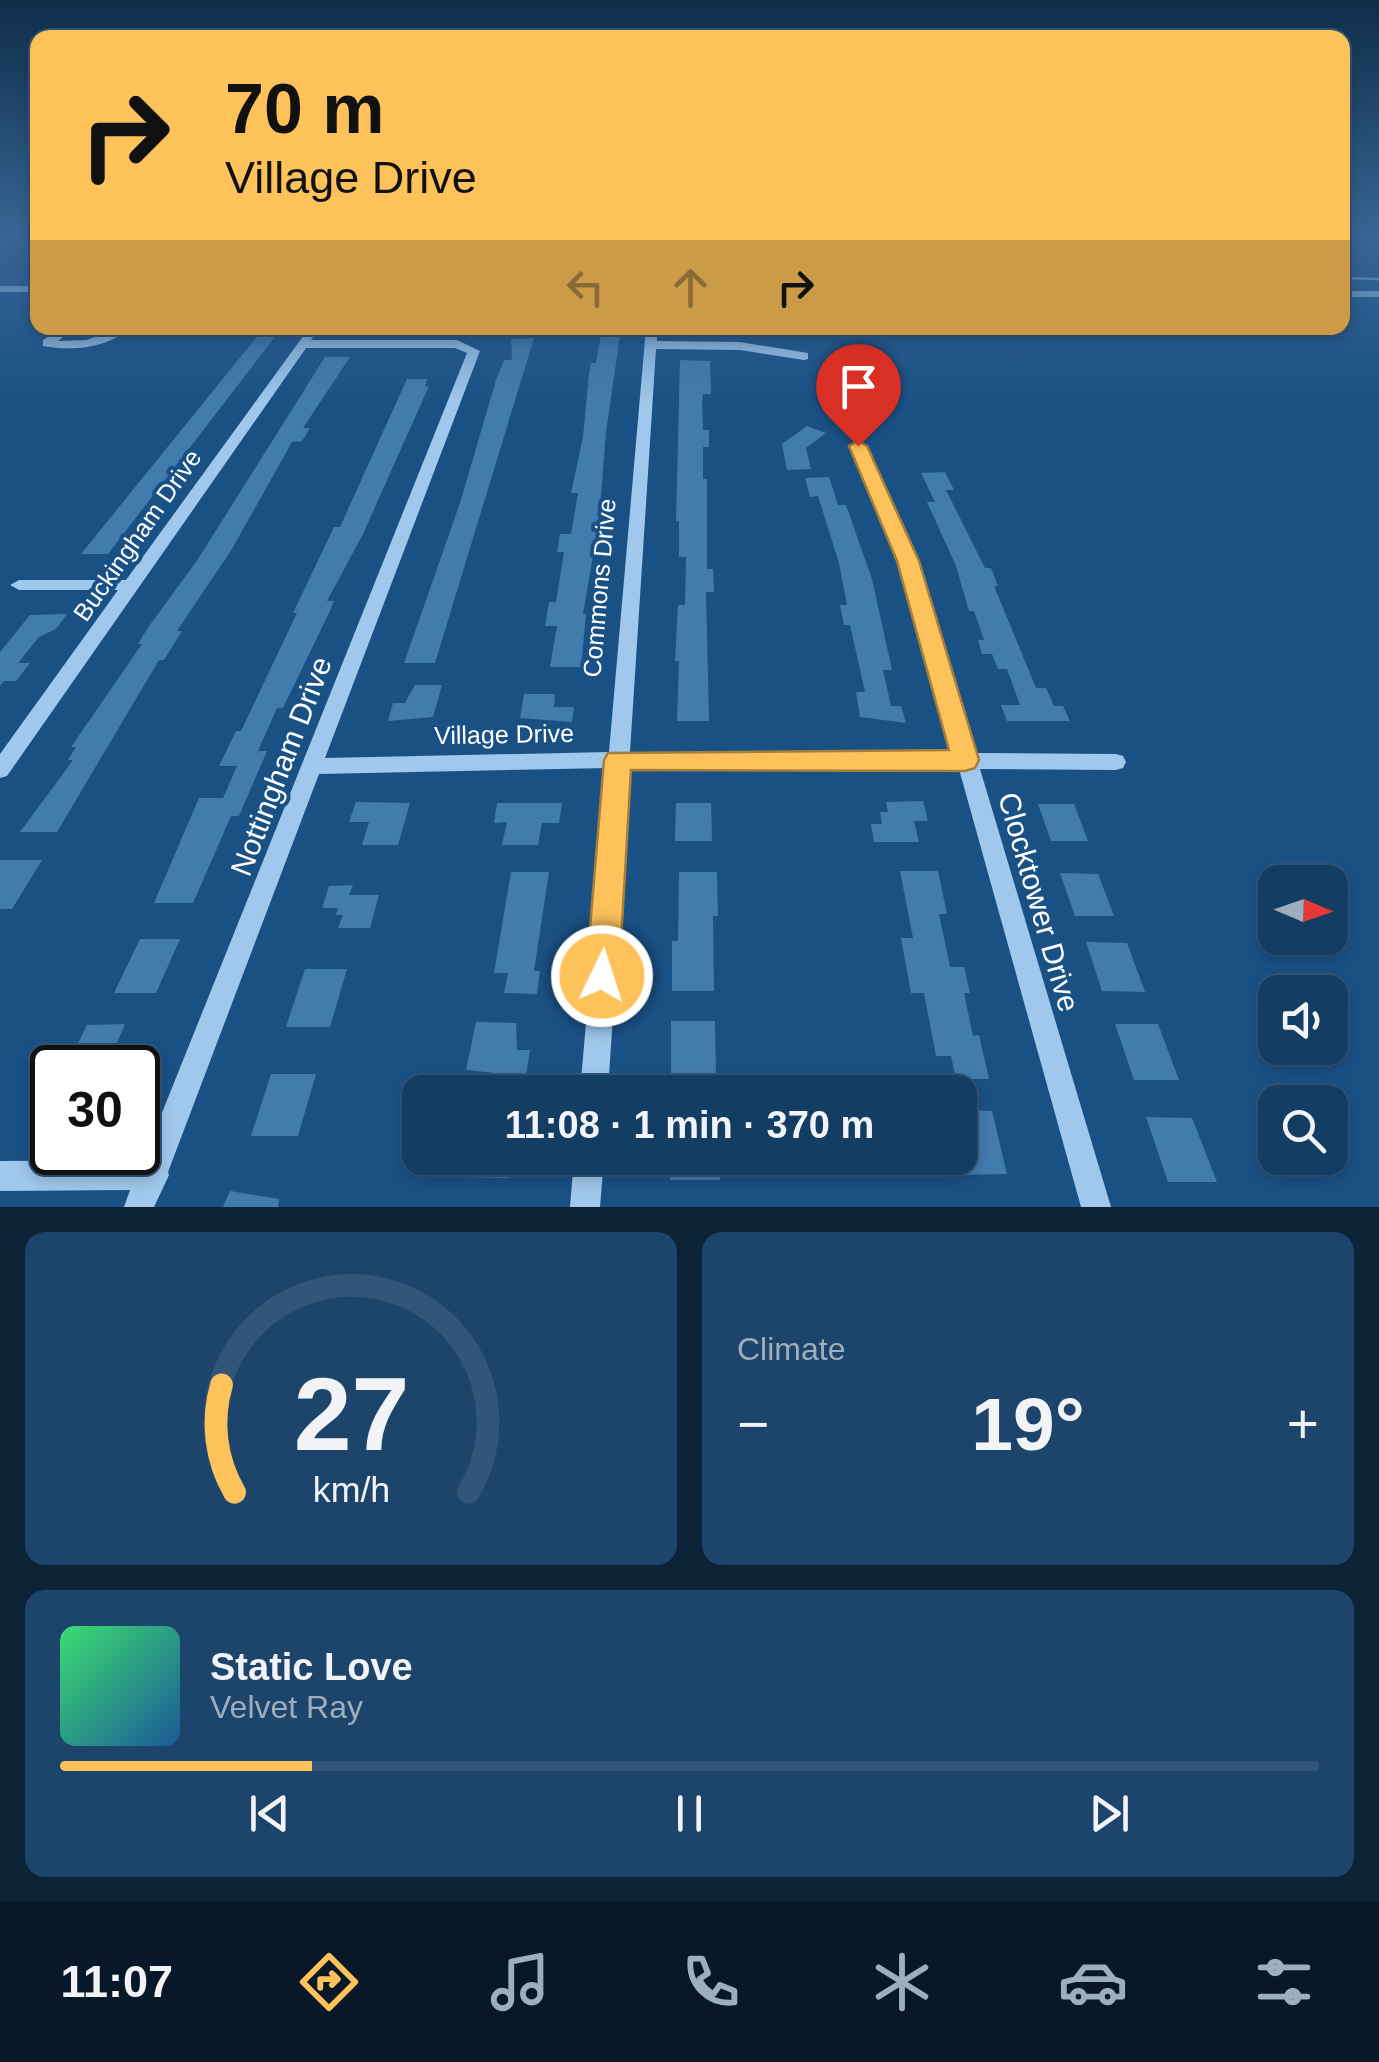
<!DOCTYPE html>
<html lang="en">
<head>
<meta charset="utf-8">
<style>
  body { margin:0; font-family:Helvetica,sans-serif; background:#1d446a; color:#f1f3f6; height:100vh; display:flex; flex-direction:column; font-size:38px; white-space:nowrap }
  * { box-sizing:border-box; margin:0 }
  p { font-size:32px; color:#9daebf }
  .icon { flex:none; width:55px; height:55px; fill:none; stroke:currentColor; stroke-width:2; stroke-linecap:round; stroke-linejoin:round }
  .map { position:relative; height:1207px; overflow:hidden }
  .panel { display:flex; flex-direction:column; gap:25px; padding:25px; background:#0b2237; flex:1 }
  .panel>* { flex:none }
  .banner { position:absolute; left:30px; top:30px; width:1320px; height:305px; border-radius:20px; box-shadow:0 5px 15px #0003,0 0 0 2px #335678; background:#fec25b; color:#111; overflow:hidden }
  .needle { width:65px; rotate:92deg }
  .tools { position:absolute; left:1258px; top:865px; display:grid; gap:20px }
  .tools a { display:grid; place-items:center; width:90px; height:90px; border-radius:20px; background:#143d64; box-shadow:0 5px 15px #0003,0 0 0 2px #335678; font-size:50px }
  .speed { position:absolute; left:30px; top:1045px; display:flex; gap:20px; font-size:50px; font-weight:700; text-align:center }
  .speed>* { display:grid; place-content:center; width:130px; height:130px; border-radius:50%; background:#143d64; box-shadow:0 5px 15px #0003,0 0 0 2px #335678; line-height:1 }
  .speed .limit { border:5px solid #111; border-radius:15px; background:#fff; color:#111 }
  .pin { position:absolute; display:grid; place-items:center; width:85px; height:85px; color:#fff; margin:-102px -42px; border-radius:50% 50% 50% 0; rotate:-45deg; box-shadow:0 0 10px #0007 }
  .pin .icon { rotate:45deg }
  .me { position:absolute; width:110px; margin:-55px; rotate:4deg; stroke-linejoin:round; filter:drop-shadow(0 0 8px #0008) }
  .turn { display:flex; align-items:center; gap:35px; height:210px; padding:0 30px; font-size:45px }
  .turn .icon { width:130px; height:130px; stroke-width:2.5 }
  .turn b { display:block; font-size:70px; line-height:85px }
  .lanes { display:flex; align-items:center; height:95px; padding:0 30px; background:#0003; justify-content:center; gap:50px; direction:ltr }
  .lanes .off { opacity:.35 }
  .big { font-size:75px; font-weight:700; line-height:1.1 }
  .panel .card { flex:1; display:flex; flex-direction:column; justify-content:center; gap:15px; min-width:0; padding:0 35px; border-radius:20px; background:#1d446a }
  .panel .dial { align-items:center; gap:0 }
  .dial svg { height:260px; overflow:visible; fill:none; stroke:#335678; stroke-width:7; stroke-linecap:round; text-anchor:middle }
  .dial text { fill:#f1f3f6; stroke:none }
  .song { display:flex; align-items:center; gap:30px }
  .cover { width:120px; height:120px; border-radius:15px; background:linear-gradient(135deg,hsl(140 70% 55%),hsl(210 70% 35%)) }
  .played { height:10px; border-radius:5px; background:linear-gradient(90deg,#fec25b 20%,#335678 20%) }
  .keys { display:flex; justify-content:space-around; direction:ltr }
  .heat { display:flex; justify-content:space-between; align-items:center; font-size:55px; direction:ltr }
  .panel .tiles { flex:1; display:grid; gap:25px; grid-template-columns:1fr 1fr }
  .card:last-child { grid-column:span 2 }
  .trip { position:absolute; left:402px; top:1075px; width:575px; height:100px; border-radius:20px; background:#143d64; box-shadow:0 5px 15px #0003,0 0 0 2px #335678; font-weight:700; line-height:100px; text-align:center }
  .menu { display:flex; height:160px; justify-content:space-around; align-items:center; background:#081828; color:#9daebf }
  .menu .icon { width:70px; height:70px }
  .menu .current { color:#fec25b }
  .menu b { font-size:45px; color:#f1f3f6 }
  .map>svg:first-child { display:block }
  .lines { fill:none; stroke-linecap:round; stroke-linejoin:round }
  .stream { stroke:#92c5ee; stroke-width:2.5 }
  .building { fill:#427bae }
  .minor { fill:#a0c8ec; fill-rule:evenodd }
  .route { fill:#fec25b; stroke:#a57e3b; stroke-width:2.5 }
  .labels { text-anchor:middle; dominant-baseline:central; stroke-width:8; stroke-linejoin:round; paint-order:stroke }
  .street-label { font-size:25px; fill:#fff; stroke:#1a5185 }
  .near-street-label { font-size:30px; fill:#fff; stroke:#1a5185 }
</style>
</head>
<body>
<div class="map">
<svg width="1379" height="1207" viewBox="0 0 1379 1207">
  <rect width="100%" height="100%" fill="#1a5185"/>
  <g class="lines">
    <polyline class="stream" points="1342,278 1379,279"/>
  </g>
  <g class="building">
    <polygon points="602,328 621,328 606,432 599,521 583,614 586,614 581,667 550,667 557,626 545,626 549,602 556,602 564,552 557,552 560,534 571,534 578,493 571,493 583,437 589,373 591,363 596,363"/>
    <polygon points="263,329 281,329 108,554 81,554"/>
    <polygon points="534,338 435,663 404,663 460,503 496,380 504,360 512,360 511,339"/>
    <polygon points="325,357 350,357 303,428 310,428 302,441 292,442 232,549 177,631 182,631 164,660 159,660 57,832 20,832 73,760 68,760 76,747 71,747 142,644 138,644 147,629 198,559"/>
    <polygon points="680,360 710,361 711,394 703,394 702,402 703,430 709,430 709,447 703,447 703,479 707,479 707,569 713,569 714,592 706,592 709,721 677,721 679,661 675,661 676,642 678,605 685,605 686,557 679,557 679,521 676,521"/>
    <polygon points="407,379 427,379 425,387 429,386 363,534 327,601 334,601 328,615 283,708 277,708 258,751 267,751 239,816 231,816 193,903 154,903 199,798 223,798 237,766 219,766 236,731 241,731 297,613 293,613 334,527 340,527"/>
    <polygon points="807,426 826,433 806,448 811,469 787,470 782,444"/>
    <polygon points="945,472 954,490 946,490 985,568 991,568 998,586 994,586 1036,688 1046,688 1054,706 1063,706 1070,721 1007,721 1001,705 1020,705 1007,669 998,669 992,654 982,654 978,640 984,640 974,611 969,611 956,566 927,502 935,502 921,473"/>
    <polygon points="829,477 838,505 846,505 872,579 892,670 883,670 891,706 901,706 906,723 860,717 856,692 865,692 850,625 844,625 840,605 847,605 839,563 818,496 810,497 805,478"/>
    <polygon points="67,614 56,629 39,637 18,663 30,663 16,681 4,681 0,686 0,652 30,615"/>
    <polygon points="415,685 442,685 433,717 388,721 393,703 405,703"/>
    <polygon points="524,694 555,694 554,707 574,707 572,722 520,718"/>
    <polygon points="923,801 928,821 914,821 919,842 874,842 871,824 882,824 880,812 888,812 886,802"/>
    <polygon points="356,802 410,803 398,845 362,845 369,822 349,822"/>
    <polygon points="497,803 562,803 559,823 542,823 538,845 502,845 507,822 494,823"/>
    <polygon points="676,803 711,803 712,841 675,841"/>
    <polygon points="1038,804 1074,804 1088,841 1051,841"/>
    <polygon points="0,860 42,860 12,909 0,909"/>
    <polygon points="900,871 938,871 947,914 939,914 950,967 964,967 970,993 964,993 973,1036 979,1035 989,1079 956,1079 951,1056 936,1056 924,993 911,993 901,938 913,938"/>
    <polygon points="511,872 549,872 534,971 540,971 537,994 504,993 508,973 494,973"/>
    <polygon points="679,872 717,872 718,916 713,916 714,991 672,991 672,941 678,941"/>
    <polygon points="1060,873 1098,874 1114,916 1075,916"/>
    <polygon points="353,885 349,895 379,895 370,928 338,928 343,915 336,915 338,908 322,908 329,886"/>
    <polygon points="140,939 180,939 156,993 114,993"/>
    <polygon points="1086,942 1127,943 1145,992 1102,991"/>
    <polygon points="305,969 347,969 330,1027 286,1027"/>
    <polygon points="671,1021 715,1021 716,1078 671,1078"/>
    <polygon points="476,1022 516,1023 517,1050 530,1050 526,1076 466,1070"/>
    <polygon points="125,1024 114,1050 121,1050 113,1068 66,1068 87,1025"/>
    <polygon points="1115,1024 1158,1024 1179,1080 1134,1080"/>
    <polygon points="271,1074 316,1074 298,1136 251,1136"/>
    <polygon points="960,1110 992,1111 1007,1174 959,1175 955,1158 960,1158"/>
    <polygon points="1146,1117 1192,1118 1217,1182 1168,1182"/>
    <polygon points="464,1158 512,1158 509,1178 460,1177"/>
    <polygon points="671,1158 719,1158 720,1180 670,1180"/>
    <polygon points="230,1191 279,1199 278,1207 223,1207"/>
  </g>
  <g class="lines">
    <g class="minor">
      <rect x="0" y="286" width="38" height="6"/>
      <rect x="1342" y="291" width="37" height="6"/>
      <path d="M62,328H75L58,341L87,340L117,328H130C106,349 73,351 43,346V340Z"/>
      <polygon points="309,328 320,328 311,340 457,340 480,351 325,758 609,752 646,328 657,328 657,341 740,342 808,353 808,359 804,360 740,350 656,349 630,752 954,753 908,588 851,446 858,442 863,443 926,588 975,753 1116,754 1123,756 1126,762 1123,768 1116,770 980,769 1111,1207 1081,1207 959,769 629,768 608,1092 580,1092 608,768 319,774 168,1172 169,1175 154,1207 124,1207 130,1190 0,1191 0,1161 143,1160 467,353 455,348 306,348 7,776 0,778 0,754 118,590 19,590 10,585 19,580 126,580"/>
      <polygon points="574,1158 604,1158 600,1207 570,1207"/>
    </g>
  </g>
  <linearGradient id="sky" x2="0" y2="1"><stop stop-color="#0e2d49"/><stop offset="0.58" stop-color="#386594"/><stop offset="1" stop-color="#386594" stop-opacity="0"/></linearGradient>
  <rect width="1379" height="403" fill="url(#sky)"/>
  <polygon class="route" points="858,441 867,446 919,561 979,760 975,768 965,771 631,770 619,976 614,987 602,992 590,987 586,976 604,760 608,753 949,750 897,561 849,446"/>
  <g class="labels">
    <g class="street-label">
      <text transform="translate(137 535) rotate(-55)">Buckingham Drive</text>
      <text transform="translate(599 588) rotate(-85)">Commons Drive</text>
      <text transform="translate(504 734) rotate(-1)">Village Drive</text>
    </g>
    <g class="near-street-label">
      <text transform="translate(281 766) rotate(-69)">Nottingham Drive</text>
      <text transform="translate(1039 902) rotate(74)">Clocktower Drive</text>
    </g>
  </g>
</svg>
<div class="tools">
<a><svg class="needle" viewBox="-14 -14 28 28"><path d="M0-13l5 13h-10z" fill="#e53935"/><path d="M0 13l5-13h-10z" fill="#9daebf"/></svg></a>
<a><svg class="icon" aria-label="sound" viewBox="0 0 24 24"><path d="M4 9h4l5-4v14l-5-4H4zM17 9q2 3 0 6"/></svg></a>
<a><svg class="icon" aria-label="search" viewBox="0 0 24 24"><circle cx="10" cy="10" r="6"/><path d="M15 15l6 6"/></svg></a>
</div>
<div class="speed"><div class="limit">30</div></div>
<div class="pin" style="left:858px;top:446px;background:#d93025"><svg class="icon" aria-label="arrive" viewBox="0 0 24 24"><path d="M6 21V4h12l-3 4 3 4H6"/></svg></div>
<svg class="me" style="left:602px;top:976px" viewBox="-20 -20 40 40"><circle r="17" fill="#fec25b" stroke="#fff" stroke-width="3"/><path d="M0-11L8 9 0 5-8 9z" fill="#fff"/></svg>
<div class="trip">11:08 · 1 min · 370 m</div>
<div class="banner">
<div class="turn"><svg class="icon" aria-label="right" viewBox="0 0 24 24"><path d="M7 20v-9h11M14 6l5 5-5 5"/></svg><div><b>70 m</b>Village Drive</div></div>
<div class="lanes"><svg class="icon off" aria-label="left" viewBox="0 0 24 24"><path d="M17 20v-9H6M10 6l-5 5 5 5"/></svg><svg class="icon off" aria-label="ahead" viewBox="0 0 24 24"><path d="M12 20V5M6 11l6-6 6 6"/></svg><svg class="icon" aria-label="right" viewBox="0 0 24 24"><path d="M7 20v-9h11M14 6l5 5-5 5"/></svg></div>
</div>
</div>
<section class="panel">
<div class="tiles">
<div class="card dial"><svg viewBox="0 0 100 80">
<path d="M14 69A42 42 0 1 1 86 69"/>
<path d="M14 69A42 42 0 0 1 10 36" stroke="#fec25b"/>
<text x="50" y="56" font-size="32" font-weight="700">27</text>
<text x="50" y="72" font-size="11">km/h</text>
</svg></div>
<div class="card"><p>Climate</p>
<div class="heat"><a>−</a><b class="big">19°</b><a>+</a></div>
</div>
<div class="card">
<div class="song"><i class="cover"></i><div><b>Static Love</b><p>Velvet Ray</p></div></div>
<div class="played"></div>
<div class="keys"><svg class="icon" aria-label="previous" viewBox="0 0 24 24"><path d="M18 5L8 12l10 7zM5 5v14"/></svg><svg class="icon" aria-label="pause" viewBox="0 0 24 24"><path d="M8 5v14M16 5v14"/></svg><svg class="icon" aria-label="next" viewBox="0 0 24 24"><path d="M6 5l10 7-10 7zM19 5v14"/></svg></div>
</div>
</div>
</section>
<nav class="menu">
<b>11:07</b>
<svg class="icon current" aria-label="directions" viewBox="0 0 24 24"><path d="M12 3l9 9-9 9-9-9zM9 14v-3h6M13 9l2 2-2 2"/></svg>
<svg class="icon" aria-label="music" viewBox="0 0 24 24"><path d="M9 18V5l10-2v13"/><circle cx="6" cy="18" r="3"/><circle cx="16" cy="16" r="3"/></svg>
<svg class="icon" aria-label="phone" viewBox="0 0 24 24"><path d="M5 4h4l2 5-3 2q2 4 5 5l2-3 5 2v4C11 20 4 13 5 4z"/></svg>
<svg class="icon" aria-label="climate" viewBox="0 0 24 24"><path d="M12 3v18M4 7l16 10M4 17L20 7"/></svg>
<svg class="icon" aria-label="car" viewBox="0 0 24 24"><path d="M5 17H2v-5l4-1 3-4h7l3 4 3 1v5h-3M9 17h6M6 11h13"/><circle cx="7" cy="17" r="2"/><circle cx="17" cy="17" r="2"/></svg>
<svg class="icon" aria-label="filters" viewBox="0 0 24 24"><path d="M4 7h16M4 17h16"/><circle cx="9" cy="7" r="2"/><circle cx="15" cy="17" r="2"/></svg>
</nav>
</body>
</html>
